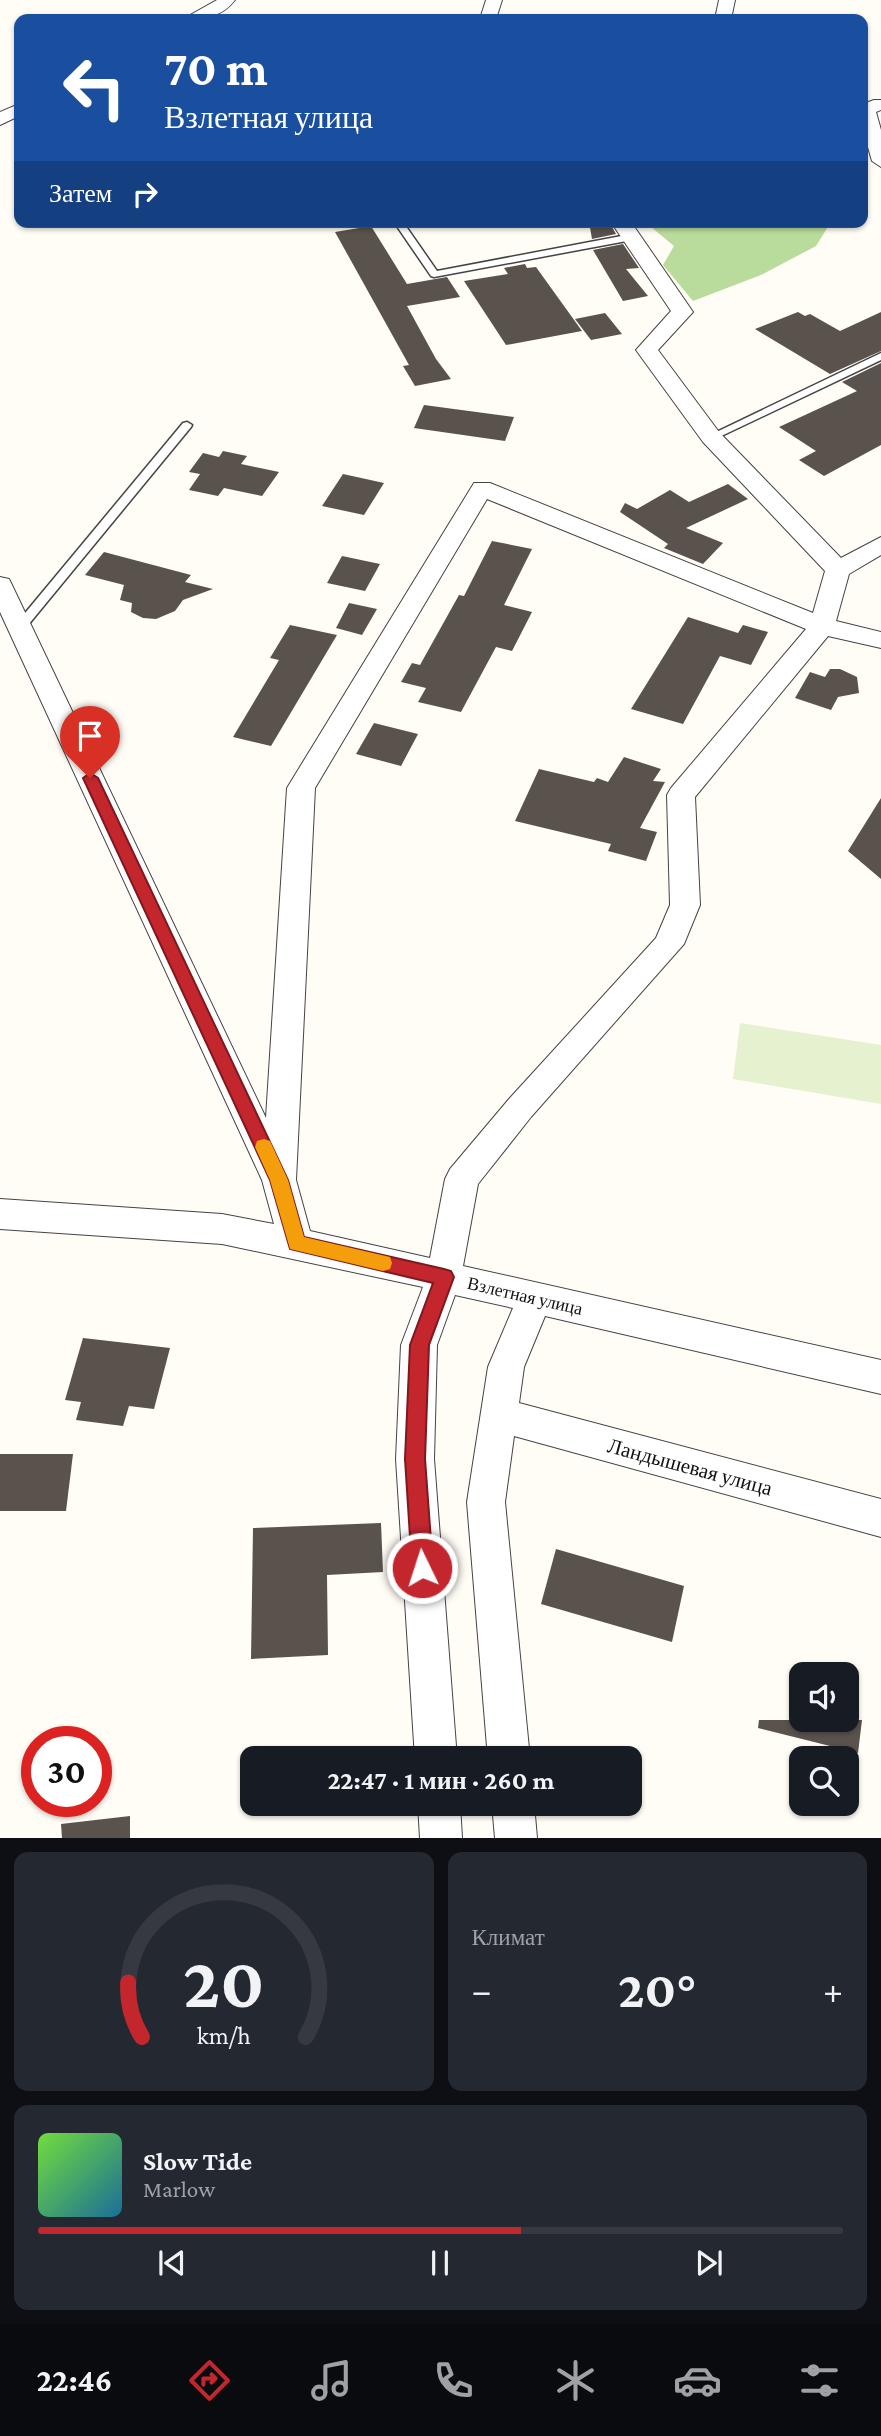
<!DOCTYPE html>
<html lang="ru">
<head>
<meta charset="utf-8">
<style>
  body { margin:0; font-family:"Crimson Pro",serif; background:#242831; color:#f1f3f6; height:100vh; display:flex; flex-direction:column; font-size:26px; white-space:nowrap }
  * { box-sizing:border-box; margin:0 }
  p { font-size:23px; color:#9ea1a6 }
  .icon { flex:none; width:38px; height:38px; fill:none; stroke:currentColor; stroke-width:2; stroke-linecap:round; stroke-linejoin:round }
  .map { position:relative; height:1838px; overflow:hidden }
  .details { display:flex; flex-direction:column; gap:14px; padding:14px; background:#0d0f14; flex:1 }
  .details>* { flex:none }
  .guide { position:absolute; left:14px; top:14px; width:854px; height:214px; border-radius:14px; box-shadow:0 2px 5px #0004; background:#1a4fa0; color:#fff; overflow:hidden }
  .tools { position:absolute; left:789px; top:1662px; display:grid; gap:14px }
  .tools a { display:grid; place-items:center; width:70px; height:70px; border-radius:14px; background:#171b24; box-shadow:0 2px 5px #0004; font-size:35px }
  .speed { position:absolute; left:21px; top:1726px; display:flex; gap:14px; font-size:35px; font-weight:700; text-align:center }
  .speed>* { display:grid; place-content:center; width:91px; height:91px; border-radius:50%; background:#171b24; box-shadow:0 2px 5px #0004; line-height:1 }
  .speed .limit { border:10px solid #d22; background:#fff; color:#111 }
  .pin { position:absolute; display:grid; place-items:center; width:60px; height:60px; color:#fff; margin:-72px -30px; border-radius:50% 50% 50% 0; rotate:-45deg; box-shadow:0 0 7px #0007 }
  .pin .icon { rotate:45deg }
  .me { position:absolute; width:77px; margin:-38px; rotate:356deg; stroke-linejoin:round; filter:drop-shadow(0 0 5px #0008) }
  .turn { display:flex; align-items:center; gap:24px; height:147px; padding:0 35px; font-size:32px }
  .turn .icon { width:91px; height:91px; stroke-width:2.5 }
  .turn b { display:block; font-size:49px; line-height:60px }
  .then { display:flex; align-items:center; height:66px; padding:0 35px; background:#0003; gap:14px; font-size:26px }
  .big { font-size:52px; font-weight:700; line-height:1.1 }
  .details .widget { flex:1; display:flex; flex-direction:column; justify-content:center; gap:10px; min-width:0; padding:0 24px; border-radius:14px; background:#242831 }
  .details .dial { align-items:center; gap:0 }
  .dial svg { height:182px; overflow:visible; fill:none; stroke:#363941; stroke-width:7; stroke-linecap:round; text-anchor:middle }
  .dial text { fill:#f1f3f6; stroke:none }
  .song { display:flex; align-items:center; gap:21px }
  .cover { width:84px; height:84px; border-radius:10px; background:linear-gradient(135deg,hsl(100 70% 55%),hsl(200 70% 35%)) }
  .played { height:7px; border-radius:4px; background:linear-gradient(90deg,#c4262e 60%,#363941 60%) }
  .keys { display:flex; justify-content:space-around; direction:ltr }
  .heat { display:flex; justify-content:space-between; align-items:center; font-size:38px; direction:ltr }
  .details .tiles { flex:1; display:grid; gap:14px; grid-template-columns:1fr 1fr }
  .widget:last-child { grid-column:span 2 }
  .trip { position:absolute; left:240px; top:1746px; width:402px; height:70px; border-radius:14px; background:#171b24; box-shadow:0 2px 5px #0004; font-weight:700; line-height:70px; text-align:center }
  .tabs { display:flex; height:112px; justify-content:space-around; align-items:center; background:#090b0e; color:#9ea1a6 }
  .tabs .icon { width:49px; height:49px }
  .tabs .current { color:#c4262e }
  .tabs b { font-size:32px; color:#f1f3f6 }
  .map>svg:first-child { display:block }
  .forest { fill:#b9dc9c }
  .pitch { fill:#e6f2cf }
  .building { fill:#5a524d }
  .lines { fill:none; stroke-linecap:round; stroke-linejoin:round }
  .lane-casing { stroke:#444; stroke-width:3 }
  .street-casing { stroke:#444; stroke-width:2 }
  .lane { fill:#fff; fill-rule:evenodd }
  .street { fill:#fff; fill-rule:evenodd }
  .route { fill:#c4262e; stroke:#7f191e; stroke-width:2 }
  .slow { fill:#f59e0b }
  .labels { text-anchor:middle; dominant-baseline:central; stroke-width:7; stroke-linejoin:round; paint-order:stroke }
  .street-label { font-size:18px; fill:#111; stroke:#fff }
  .near-street-label { font-size:21px; fill:#111; stroke:#fff }
</style>
</head>
<body>
<div class="map">
<svg width="881" height="1838" viewBox="0 0 881 1838">
  <rect width="100%" height="100%" fill="#fffdf5"/>
  <polygon class="forest" points="645,222 831,222 816,246 761,275 693,301 663,265 674,246"/>
  <polygon class="pitch" points="740,1023 881,1045 881,1104 733,1079"/>
  <g class="building">
    <polygon points="589,222 609,222 616,234 592,239"/>
    <polygon points="371,226 407,284 447,277 460,297 407,306 436,359 451,379 415,386 403,366 409,365 335,232"/>
    <polygon points="623,244 639,268 626,269 648,296 623,301 593,250"/>
    <polygon points="525,264 527,268 536,267 582,331 506,345 464,281 508,274 504,268"/>
    <polygon points="798,312 805,316 810,314 840,331 881,312 881,351 830,374 755,329"/>
    <polygon points="605,313 622,334 591,340 575,319"/>
    <polygon points="881,363 881,445 824,476 799,460 816,451 779,427 857,391 842,382"/>
    <polygon points="424,405 514,417 505,441 414,428"/>
    <polygon points="223,451 247,456 241,464 279,472 262,496 224,488 218,496 189,490 200,474 189,472 203,453 219,457"/>
    <polygon points="343,474 384,483 364,515 322,506"/>
    <polygon points="728,484 748,499 686,528 723,543 703,564 664,548 668,544 620,512 625,503 637,509 670,490 689,502"/>
    <polygon points="492,541 532,549 504,605 532,612 512,651 496,647 461,712 418,702 426,688 401,682 412,663 420,665 459,595 464,596"/>
    <polygon points="104,552 191,575 185,582 213,589 183,600 175,611 156,619 143,618 131,612 132,603 120,600 124,585 85,575"/>
    <polygon points="342,556 380,564 365,591 327,583"/>
    <polygon points="349,603 377,609 362,635 336,628"/>
    <polygon points="688,617 738,633 743,625 768,632 751,665 720,656 683,724 631,709"/>
    <polygon points="290,625 337,635 271,746 233,737 279,660 270,658"/>
    <polygon points="830,669 840,669 857,677 859,693 838,697 831,710 795,698 810,672 825,677"/>
    <polygon points="374,723 418,734 401,766 356,754"/>
    <polygon points="624,757 661,769 653,781 665,782 640,828 657,832 646,861 608,851 611,844 515,821 539,769 594,782 597,778 608,782"/>
    <polygon points="881,798 881,879 848,851"/>
    <polygon points="83,1338 170,1348 154,1409 129,1406 123,1426 76,1420 81,1402 65,1400"/>
    <polygon points="0,1454 73,1454 66,1511 0,1511"/>
    <polygon points="381,1523 383,1572 327,1575 328,1655 251,1659 253,1528"/>
    <polygon points="556,1549 684,1586 672,1642 541,1604"/>
    <polygon points="759,1720 862,1720 858,1753 758,1728"/>
    <polygon points="130,1816 130,1838 62,1838 61,1824"/>
  </g>
  <g class="lines">
    <g class="lane-casing">
      <g id="lane">
        <polygon points="394,222 403,222 437,271 632,234 637,237 632,240 434,277 431,276"/>
        <polygon points="881,353 881,360 715,439 711,440 706,437"/>
        <polygon points="187,422 192,425 191,427 24,630 16,630 14,627 16,624 183,423"/>
      </g>
    </g>
    <g class="street-casing">
      <g id="street">
        <path d="M217,0H235C222,17 203,20 183,19Z"/>
        <polygon points="486,0 502,0 496,19 480,19"/>
        <polygon points="719,0 735,0 731,19 715,19"/>
        <polygon points="874,100 881,100 881,110 876,112 881,130 881,167 872,161 863,130 863,104"/>
        <polygon points="19,104 19,116 0,125 0,112"/>
        <path d="M611,222H631L693,312L658,350L719,432L841,558L881,537V555L849,574L836,621L881,632V648L828,636L695,797L700,905L684,944L531,1117L478,1184L463,1266L881,1360V1394L545,1316L524,1367L519,1403L881,1499V1537L514,1436L505,1502L530,1759H488L467,1502L488,1367L513,1308L455,1295L437,1345L434,1459L457,1759H415L396,1459L401,1345L423,1287L222,1244L0,1229V1199L222,1214L274,1224L262,1180L0,612V577L9,579L12,585L266,1118L287,788L474,483H490L813,613L825,571L703,442L636,350L671,311ZM487,499L806,629L671,788L667,795L670,905L656,938L509,1099L450,1169L445,1179L430,1258L310,1231L296,1180L315,788Z"/>
        <polygon points="418,1804 460,1804 462,1838 420,1838"/>
        <polygon points="492,1804 534,1804 537,1838 495,1838"/>
      </g>
    </g>
    <use href="#lane" class="lane"/>
    <use href="#street" class="street"/>
  </g>
  <polygon class="route" points="90,773 98,778 288,1180 304,1237 444,1269 451,1271 454,1277 429,1345 425,1459 433,1568 430,1575 422,1578 415,1575 412,1568 405,1459 410,1345 433,1283 290,1249 270,1180 83,778"/>
  <polygon class="slow" points="264,1139 270,1141 288,1180 304,1237 390,1257 392,1263 390,1269 383,1271 290,1249 270,1180 255,1147 257,1141"/>
  <g class="labels">
    <g class="street-label">
      <text transform="translate(525 1296) rotate(13)">Взлетная улица</text>
    </g>
    <g class="near-street-label">
      <text transform="translate(690 1467) rotate(15)">Ландышевая улица</text>
    </g>
  </g>
</svg>
<div class="tools">
<a><svg class="icon" aria-label="sound" viewBox="0 0 24 24"><path d="M4 9h4l5-4v14l-5-4H4zM17 9q2 3 0 6"/></svg></a>
<a><svg class="icon" aria-label="search" viewBox="0 0 24 24"><circle cx="10" cy="10" r="6"/><path d="M15 15l6 6"/></svg></a>
</div>
<div class="speed"><div class="limit">30</div></div>
<div class="pin" style="left:90px;top:778px;background:#d93025"><svg class="icon" aria-label="arrive" viewBox="0 0 24 24"><path d="M6 21V4h12l-3 4 3 4H6"/></svg></div>
<svg class="me" style="left:422px;top:1568px" viewBox="-20 -20 40 40"><circle r="17" fill="#c4262e" stroke="#fff" stroke-width="3"/><path d="M0-11L8 9 0 5-8 9z" fill="#fff"/></svg>
<div class="trip">22:47 · 1 мин · 260 m</div>
<div class="guide">
<div class="turn"><svg class="icon" aria-label="left" viewBox="0 0 24 24"><path d="M17 20v-9H6M10 6l-5 5 5 5"/></svg><div><b>70 m</b>Взлетная улица</div></div>
<div class="then">Затем<svg class="icon" aria-label="right" viewBox="0 0 24 24"><path d="M7 20v-9h11M14 6l5 5-5 5"/></svg></div>
</div>
</div>
<section class="details">
<div class="tiles">
<div class="widget dial"><svg viewBox="0 0 100 80">
<path d="M14 69A42 42 0 1 1 86 69"/>
<path d="M14 69A42 42 0 0 1 8 45" stroke="#c4262e"/>
<text x="50" y="56" font-size="32" font-weight="700">20</text>
<text x="50" y="72" font-size="11">km/h</text>
</svg></div>
<div class="widget"><p>Климат</p>
<div class="heat"><a>−</a><b class="big">20°</b><a>+</a></div>
</div>
<div class="widget">
<div class="song"><i class="cover"></i><div><b>Slow Tide</b><p>Marlow</p></div></div>
<div class="played"></div>
<div class="keys"><svg class="icon" aria-label="previous" viewBox="0 0 24 24"><path d="M18 5L8 12l10 7zM5 5v14"/></svg><svg class="icon" aria-label="pause" viewBox="0 0 24 24"><path d="M8 5v14M16 5v14"/></svg><svg class="icon" aria-label="next" viewBox="0 0 24 24"><path d="M6 5l10 7-10 7zM19 5v14"/></svg></div>
</div>
</div>
</section>
<nav class="tabs">
<b>22:46</b>
<svg class="icon current" aria-label="directions" viewBox="0 0 24 24"><path d="M12 3l9 9-9 9-9-9zM9 14v-3h6M13 9l2 2-2 2"/></svg>
<svg class="icon" aria-label="music" viewBox="0 0 24 24"><path d="M9 18V5l10-2v13"/><circle cx="6" cy="18" r="3"/><circle cx="16" cy="16" r="3"/></svg>
<svg class="icon" aria-label="phone" viewBox="0 0 24 24"><path d="M5 4h4l2 5-3 2q2 4 5 5l2-3 5 2v4C11 20 4 13 5 4z"/></svg>
<svg class="icon" aria-label="climate" viewBox="0 0 24 24"><path d="M12 3v18M4 7l16 10M4 17L20 7"/></svg>
<svg class="icon" aria-label="car" viewBox="0 0 24 24"><path d="M5 17H2v-5l4-1 3-4h7l3 4 3 1v5h-3M9 17h6M6 11h13"/><circle cx="7" cy="17" r="2"/><circle cx="17" cy="17" r="2"/></svg>
<svg class="icon" aria-label="filters" viewBox="0 0 24 24"><path d="M4 7h16M4 17h16"/><circle cx="9" cy="7" r="2"/><circle cx="15" cy="17" r="2"/></svg>
</nav>
</body>
</html>
